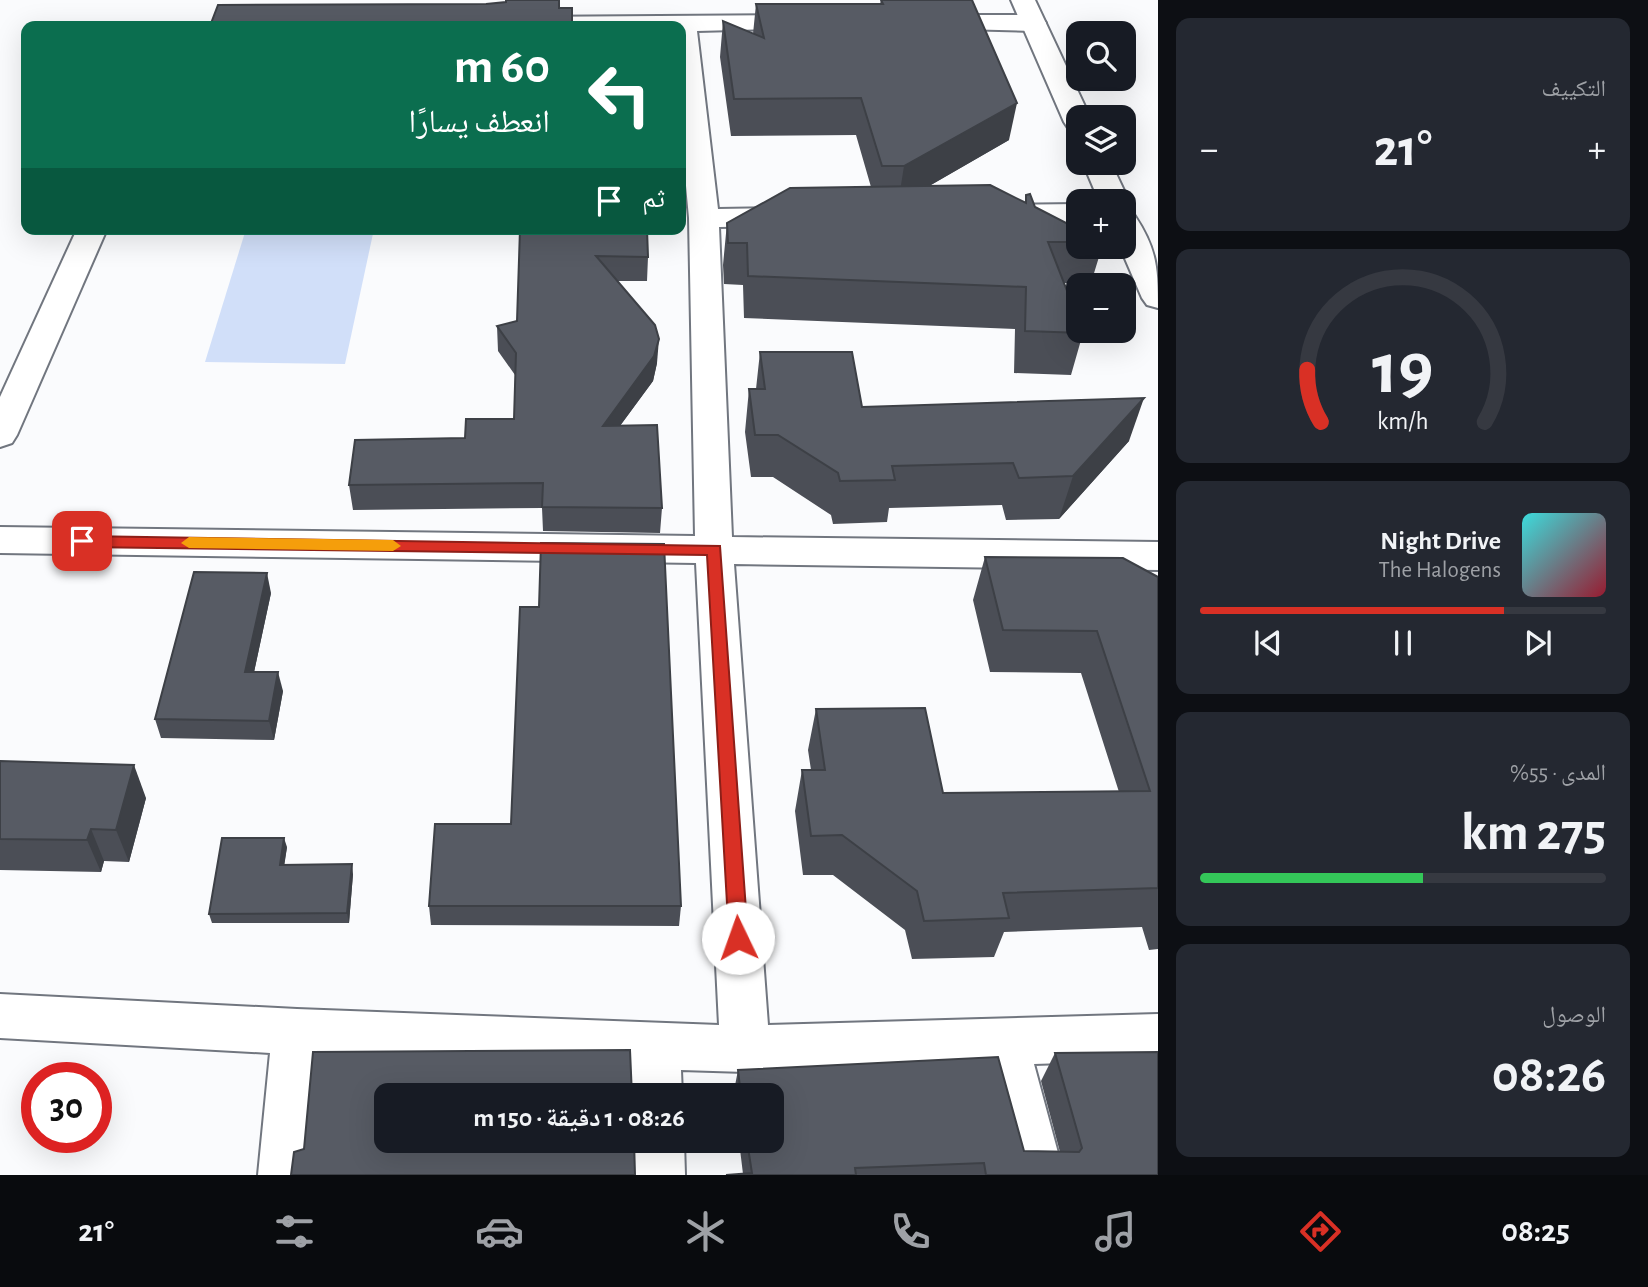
<!DOCTYPE html>
<html lang="ar">
<head>
<meta charset="utf-8">
<style>
  body { margin:0; font-family:"Alegreya Sans","Noto Naskh Arabic",sans-serif; background:#242831; color:#f1f3f6; direction:rtl; height:100vh; display:flex; flex-direction:column; font-size:26px; white-space:nowrap }
  * { box-sizing:border-box; margin:0 }
  p { font-size:23px; color:#9ea1a6 }
  .icon { flex:none; width:38px; height:38px; fill:none; stroke:currentColor; stroke-width:2; stroke-linecap:round; stroke-linejoin:round }
  .map { position:relative; flex:1; overflow:hidden; direction:ltr }
  .panel { display:flex; flex-direction:column; gap:18px; padding:18px; background:#0d0f14; width:490px }
  .panel>* { flex:none }
  .top-card { position:absolute; left:21px; top:21px; width:665px; height:214px; border-radius:14px; box-shadow:0 7px 28px #0002; direction:rtl; background:#0b6e4f; color:#fff; overflow:hidden }
  .tools { position:absolute; left:1066px; top:21px; display:grid; gap:14px }
  .tools a { display:grid; place-items:center; width:70px; height:70px; border-radius:14px; background:#171b24; box-shadow:0 7px 28px #0002; font-size:35px }
  .speed { position:absolute; left:21px; top:1062px; display:flex; gap:14px; font-size:35px; font-weight:700; text-align:center }
  .speed>* { display:grid; place-content:center; width:91px; height:91px; border-radius:50%; background:#171b24; box-shadow:0 7px 28px #0002; line-height:1 }
  .speed .limit { border:10px solid #d22; background:#fff; color:#111 }
  .pin { position:absolute; display:grid; place-items:center; width:60px; height:60px; color:#fff; margin:-30px; border-radius:14px; box-shadow:0 4px 10px #0006 }
  .me { position:absolute; width:77px; margin:-38px; rotate:357deg; stroke-linejoin:round; filter:drop-shadow(0 0 5px #0008) }
  .turn { display:flex; align-items:center; gap:24px; height:147px; padding:0 21px; font-size:32px }
  .turn .icon { width:91px; height:91px; stroke-width:2.5 }
  .turn b { display:block; font-size:49px; line-height:60px }
  .then { display:flex; align-items:center; height:66px; padding:0 21px; background:#0003; gap:14px; font-size:26px }
  .big { font-size:52px; font-weight:700; line-height:1.1 }
  .panel .tile { flex:1; display:flex; flex-direction:column; justify-content:center; gap:10px; min-width:0; padding:0 24px; border-radius:14px; background:#242831 }
  .panel .dial { align-items:center; gap:0 }
  .dial svg { height:182px; overflow:visible; fill:none; stroke:#363941; stroke-width:7; stroke-linecap:round; text-anchor:middle }
  .dial text { fill:#f1f3f6; stroke:none }
  .song { display:flex; align-items:center; gap:21px }
  .cover { width:84px; height:84px; border-radius:10px; background:linear-gradient(135deg,hsl(180 70% 55%),hsl(350 70% 35%)) }
  .played { height:7px; border-radius:4px; background:linear-gradient(90deg,#d93025 75%,#363941 75%) }
  .keys { display:flex; justify-content:space-around; direction:ltr }
  .heat { display:flex; justify-content:space-between; align-items:center; font-size:38px; direction:ltr }
  .charge { height:10px; border-radius:5px; background:linear-gradient(90deg,#34c759 55%,#363941 0) }
  .trip { position:absolute; left:374px; top:1083px; width:410px; height:70px; border-radius:14px; background:#171b24; box-shadow:0 7px 28px #0002; font-weight:700; line-height:70px; text-align:center; direction:rtl }
  .tab-bar { display:flex; height:112px; justify-content:space-around; align-items:center; background:#090b0e; color:#9ea1a6 }
  .tab-bar .icon { width:49px; height:49px }
  .tab-bar .on { color:#d93025 }
  .tab-bar b { font-size:32px; color:#f1f3f6 }
  main { display:flex; flex:1; min-height:0 }
  .map>svg:first-child { display:block }
  .green { fill:#d1dff9 }
  .lines { fill:none; stroke-linecap:round; stroke-linejoin:round }
  .street-casing { stroke:#71767f; stroke-width:4 }
  .primary-casing { stroke:#71767f; stroke-width:4 }
  .street { fill:#fff; fill-rule:evenodd }
  .primary { fill:#fff; fill-rule:evenodd }
  .wall { fill:#4b4e56 }
  .shaded-wall { fill:#3d4046 }
  .building { fill:#575b64; stroke:#3d4046; stroke-width:2 }
  .route { fill:#d93025; stroke:#8d1f18; stroke-width:2 }
  .slow { fill:#f59e0b }
</style>
</head>
<body>
<main>
<section class="panel">
<div class="tile"><p>التكييف</p>
<div class="heat"><a>−</a><b class="big">21°</b><a>+</a></div>
</div>
<div class="tile dial"><svg viewBox="0 0 100 80">
<path d="M14 69A42 42 0 1 1 86 69"/>
<path d="M14 69A42 42 0 0 1 8 46" stroke="#d93025"/>
<text x="50" y="56" font-size="32" font-weight="700">19</text>
<text x="50" y="72" font-size="11">km/h</text>
</svg></div>
<div class="tile">
<div class="song"><i class="cover"></i><div><b>Night Drive</b><p>The Halogens</p></div></div>
<div class="played"></div>
<div class="keys"><svg class="icon" aria-label="previous" viewBox="0 0 24 24"><path d="M18 5L8 12l10 7zM5 5v14"/></svg><svg class="icon" aria-label="pause" viewBox="0 0 24 24"><path d="M8 5v14M16 5v14"/></svg><svg class="icon" aria-label="next" viewBox="0 0 24 24"><path d="M6 5l10 7-10 7zM19 5v14"/></svg></div>
</div>
<div class="tile"><p>المدى · 55%</p><b class="big">275 km</b><div class="charge"></div></div>
<div class="tile"><p>الوصول</p><b class="big">08:26</b></div>
</section>
<div class="map">
<svg width="1158" height="1175" viewBox="0 0 1158 1175">
  <rect width="100%" height="100%" fill="#fafbfd"/>
  <polygon class="green" points="246,229 374,229 345,364 205,362"/>
  <g class="lines">
    <g class="street-casing">
      <g id="street">
        <polygon points="807,15 816,18 820,23 816,28 697,31 718,209 789,208 800,211 804,217 800,223 789,226 719,227 732,537 1158,542 1158,570 734,564 768,1025 1158,1014 1158,1060 1034,1064 1064,1175 1012,1175 984,1065 745,1072 681,1070 682,1096 632,1096 631,1068 320,1056 310,1175 258,1175 270,1053 0,1038 0,994 297,1009 719,1025 696,563 0,553 0,527 695,536 689,218 681,132 681,26 507,25 511,20 520,17"/>
        <polygon points="930,15 1033,15 1042,18 1046,23 1042,28 1033,31 921,28 917,23 921,18"/>
        <polygon points="1078,204 1078,222 996,223 985,220 981,214 985,208 996,205"/>
        <polygon points="77,229 107,229 17,435 12,443 0,447 0,397"/>
        <polygon points="632,1141 684,1141 685,1175 633,1175"/>
      </g>
    </g>
    <g class="primary-casing">
      <g id="primary">
        <polygon points="1011,0 1035,0 1090,117 1078,117 1078,130 1068,128 1064,122"/>
        <polygon points="1083,163 1111,163 1129,201 1124,207 1124,201 1099,201"/>
        <path d="M1124,213L1135,216C1157,249 1158,269 1158,308L1147,305L1142,298L1120,247H1124Z"/>
      </g>
    </g>
    <use href="#street" class="street"/>
    <use href="#primary" class="primary"/>
  </g>
  <g class="wall">
    <polygon points="881,0 1009,140 929,186 1025,202 1026,195 1035,207 1078,229 1078,247 1102,247 1091,283 1064,283 1083,333 1071,375 1014,373 1015,329 744,318 743,285 724,284 723,265 727,223 871,187 856,135 731,136 720,57 723,21 753,34 756,4 880,4"/>
    <polygon points="520,229 648,257 647,281 617,281 657,363 653,381 620,426 662,508 660,533 543,531 542,508 353,510 349,485 514,419 515,375 498,351 497,326 517,321"/>
    <polygon points="760,352 862,407 1129,441 1059,519 1006,520 1002,505 889,508 887,522 833,524 831,515 773,477 751,477 745,432 749,389 756,389"/>
    <polygon points="985,557 1158,577 1158,949 1149,950 1142,927 1004,932 994,957 912,959 905,930 833,875 803,875 795,811 802,770 811,770 808,750 816,709 943,793 1119,792 1081,673 990,672 973,600"/>
    <polygon points="271,593 254,672 283,691 274,740 161,738 155,719"/>
    <polygon points="0,761 146,798 129,862 104,861 101,872 0,870"/>
    <polygon points="287,847 284,865 353,874 349,923 212,923 209,914"/>
    <polygon points="429,906 681,906 679,926 431,925"/>
    <polygon points="1055,1053 1158,1175 726,1175 743,1174 739,1141 772,1141 772,1096 733,1096 738,1070 1024,1151 1060,1152 1041,1081"/>
  </g>
  <g class="shaded-wall">
    <polygon points="1017,103 1009,140 898,204 904,166"/>
    <polygon points="659,339 657,363 653,381 602,450 603,426"/>
    <polygon points="1144,398 1129,441 1059,519 1073,476"/>
    <polygon points="267,573 271,593 250,691 245,672"/>
    <polygon points="278,672 283,691 274,740 269,721"/>
    <polygon points="134,765 146,798 129,862 116,830"/>
    <polygon points="91,829 104,861 101,872 87,840"/>
    <polygon points="284,838 287,847 283,874 280,865"/>
    <polygon points="352,864 353,874 349,923 347,913"/>
  </g>
  <g class="building">
    <polygon points="506,0 559,0 559,8 572,8 572,26 210,26 218,5 486,4 506,2"/>
    <polygon points="881,0 972,0 1017,103 904,166 882,166 861,98 734,99 723,21 764,38 756,4 883,4"/>
    <polygon points="990,185 1026,203 1026,195 1030,194 1035,207 1078,229 1078,242 1048,242 1078,319 1078,331 1083,331 1083,333 1025,331 1026,287 748,276 747,243 728,243 727,223 790,188"/>
    <polygon points="520,229 647,229 648,257 596,256 655,325 659,339 654,356 603,426 657,425 662,508 542,507 543,483 349,485 355,440 465,438 466,419 514,419 516,353 497,326 517,321"/>
    <polygon points="760,352 852,352 862,407 1144,398 1073,476 1019,478 1013,463 892,466 895,480 840,481 838,473 778,435 755,435 749,389 765,389"/>
    <polygon points="541,543 664,544 681,906 429,906 435,824 511,824 520,607 539,607"/>
    <polygon points="985,557 1123,558 1158,577 1158,888 1003,893 1009,918 924,921 917,891 842,835 811,836 802,770 825,770 816,709 925,708 943,793 1150,791 1097,631 1003,630"/>
    <polygon points="194,572 267,573 245,672 278,672 269,721 155,719"/>
    <polygon points="0,761 134,765 116,830 91,829 87,840 0,839"/>
    <polygon points="222,838 284,838 280,865 352,864 347,913 209,914"/>
    <polygon points="630,1050 632,1096 387,1096 387,1141 634,1141 635,1175 291,1175 294,1152 304,1149 313,1052"/>
    <polygon points="1158,1052 1158,1175 986,1175 984,1163 855,1168 856,1175 726,1175 752,1173 747,1141 772,1141 772,1096 741,1096 738,1070 998,1057 1024,1151 1079,1152 1082,1148 1055,1053"/>
  </g>
  <polygon class="route" points="82,536 720,546 748,938 745,944 738,946 731,944 729,938 707,555 82,547 75,541"/>
  <polygon class="slow" points="189,537 393,540 401,546 393,551 189,548 181,543"/>
</svg>
<div class="tools">
<a><svg class="icon" aria-label="search" viewBox="0 0 24 24"><circle cx="10" cy="10" r="6"/><path d="M15 15l6 6"/></svg></a>
<a><svg class="icon" aria-label="layers" viewBox="0 0 24 24"><path d="M12 4l9 5-9 5-9-5zM3 14l9 5 9-5"/></svg></a>
<a>+</a>
<a>−</a>
</div>
<div class="speed"><div class="limit">30</div></div>
<div class="pin" style="left:82px;top:541px;background:#d93025"><svg class="icon" aria-label="arrive" viewBox="0 0 24 24"><path d="M6 21V4h12l-3 4 3 4H6"/></svg></div>
<svg class="me" style="left:738px;top:938px" viewBox="-20 -20 40 40"><circle r="19" fill="#fff"/><path d="M0-13L10 11 0 6-10 11z" fill="#d93025"/></svg>
<div class="trip">08:26 · 1 دقيقة · 150 m</div>
<div class="top-card">
<div class="turn"><svg class="icon" aria-label="left" viewBox="0 0 24 24"><path d="M17 20v-9H6M10 6l-5 5 5 5"/></svg><div><b>60 m</b>انعطف يسارًا</div></div>
<div class="then">ثم<svg class="icon" aria-label="arrive" viewBox="0 0 24 24"><path d="M6 21V4h12l-3 4 3 4H6"/></svg></div>
</div>
</div>
</main>
<nav class="tab-bar">
<b>08:25</b>
<svg class="icon on" aria-label="directions" viewBox="0 0 24 24"><path d="M12 3l9 9-9 9-9-9zM9 14v-3h6M13 9l2 2-2 2"/></svg>
<svg class="icon" aria-label="music" viewBox="0 0 24 24"><path d="M9 18V5l10-2v13"/><circle cx="6" cy="18" r="3"/><circle cx="16" cy="16" r="3"/></svg>
<svg class="icon" aria-label="phone" viewBox="0 0 24 24"><path d="M5 4h4l2 5-3 2q2 4 5 5l2-3 5 2v4C11 20 4 13 5 4z"/></svg>
<svg class="icon" aria-label="climate" viewBox="0 0 24 24"><path d="M12 3v18M4 7l16 10M4 17L20 7"/></svg>
<svg class="icon" aria-label="car" viewBox="0 0 24 24"><path d="M5 17H2v-5l4-1 3-4h7l3 4 3 1v5h-3M9 17h6M6 11h13"/><circle cx="7" cy="17" r="2"/><circle cx="17" cy="17" r="2"/></svg>
<svg class="icon" aria-label="filters" viewBox="0 0 24 24"><path d="M4 7h16M4 17h16"/><circle cx="9" cy="7" r="2"/><circle cx="15" cy="17" r="2"/></svg>
<b>21°</b>
</nav>
</body>
</html>
